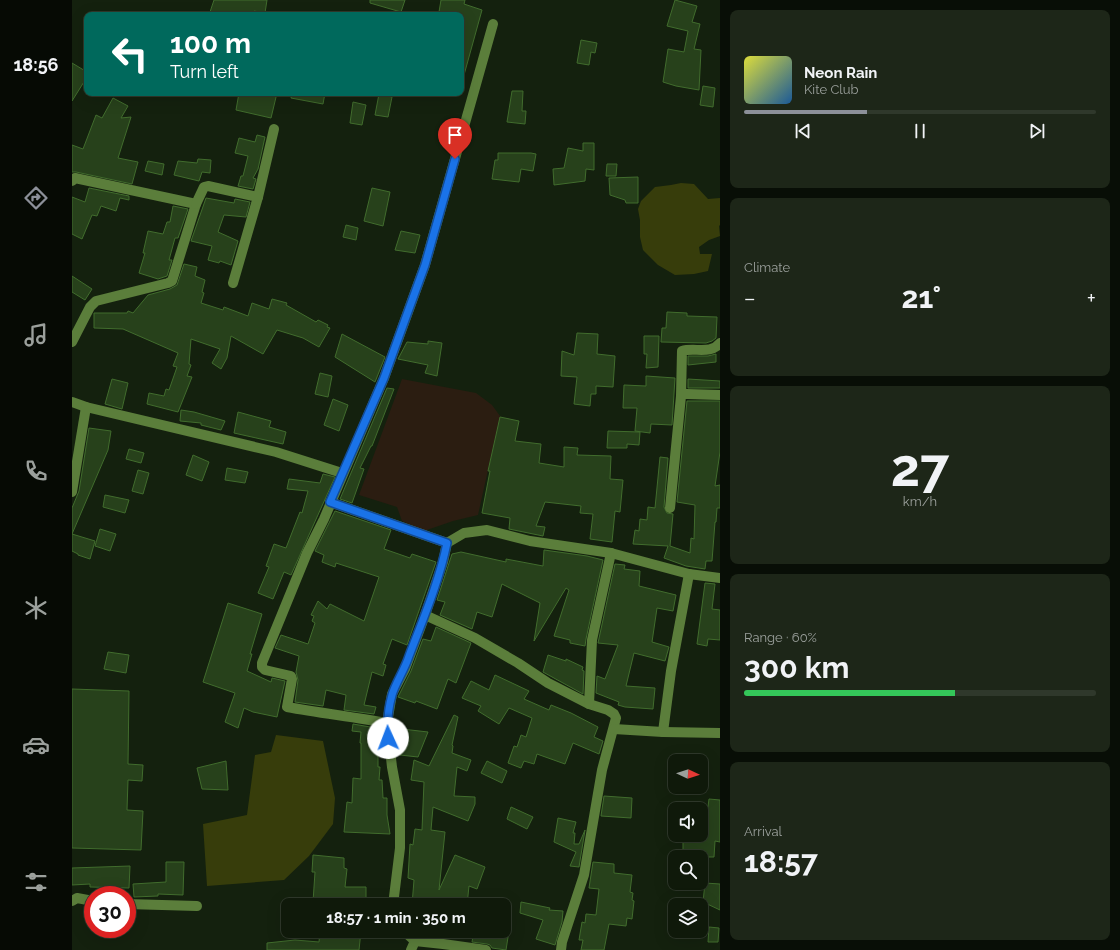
<!DOCTYPE html>
<html lang="en">
<head>
<meta charset="utf-8">
<style>
  body { margin:0; font-family:Raleway,sans-serif; background:#1d2618; color:#f1f3f6; height:100vh; display:flex; flex-direction:column; font-size:15px; white-space:nowrap }
  * { box-sizing:border-box; margin:0 }
  p { font-size:13px; color:#9ba09c }
  .icon { flex:none; width:22px; height:22px; fill:none; stroke:currentColor; stroke-width:2; stroke-linecap:round; stroke-linejoin:round }
  .map { position:relative; flex:1; overflow:hidden }
  .details { display:flex; flex-direction:column; gap:10px; padding:10px; background:#080e06; width:400px }
  .details>* { flex:none }
  .guide { position:absolute; left:12px; top:12px; width:380px; height:84px; border-radius:8px; box-shadow:0 4px 16px #0002,0 0 0 1px #2f382b; background:#00695c; color:#fff; overflow:hidden }
  .needle { width:26px; rotate:94deg }
  .fabs { position:absolute; left:596px; top:754px; display:grid; gap:8px }
  .fabs a { display:grid; place-items:center; width:40px; height:40px; border-radius:8px; background:#0f190a; box-shadow:0 4px 16px #0002,0 0 0 1px #2f382b; font-size:20px }
  .speed { position:absolute; left:12px; top:886px; display:flex; gap:8px; font-size:20px; font-weight:700; text-align:center }
  .speed>* { display:grid; place-content:center; width:52px; height:52px; border-radius:50%; background:#0f190a; box-shadow:0 4px 16px #0002,0 0 0 1px #2f382b; line-height:1 }
  .speed .limit { border:6px solid #d22; background:#fff; color:#111 }
  .pin { position:absolute; display:grid; place-items:center; width:34px; height:34px; color:#fff; margin:-41px -17px; border-radius:50% 50% 50% 0; rotate:-45deg; box-shadow:0 0 4px #0007 }
  .pin .icon { rotate:45deg }
  .me { position:absolute; width:44px; margin:-22px; rotate:358deg; stroke-linejoin:round; filter:drop-shadow(0 0 3px #0008) }
  .turn { display:flex; align-items:center; gap:14px; height:84px; padding:0 20px; font-size:18px }
  .turn .icon { width:52px; height:52px; stroke-width:2.5 }
  .turn b { display:block; font-size:28px; line-height:34px }
  .big { font-size:30px; font-weight:700; line-height:1.1 }
  .details .widget { flex:1; display:flex; flex-direction:column; justify-content:center; gap:6px; min-width:0; padding:0 14px; border-radius:8px; background:#1d2618 }
  .details .dial { align-items:center; gap:0 }
  .dial b { font-size:52px; line-height:1 }
  .song { display:flex; align-items:center; gap:12px }
  .cover { width:48px; height:48px; border-radius:6px; background:linear-gradient(135deg,hsl(60 70% 55%),hsl(210 70% 35%)) }
  .played { height:4px; border-radius:2px; background:linear-gradient(90deg,#8c9099 35%,#2f382b 35%) }
  .keys { display:flex; justify-content:space-around; direction:ltr }
  .heat { display:flex; justify-content:space-between; align-items:center; font-size:22px; direction:ltr }
  .charge { height:6px; border-radius:3px; background:linear-gradient(90deg,#34c759 60%,#2f382b 0) }
  .trip { position:absolute; left:209px; top:898px; width:230px; height:40px; border-radius:8px; background:#0f190a; box-shadow:0 4px 16px #0002,0 0 0 1px #2f382b; font-weight:700; line-height:40px; text-align:center }
  main { display:flex; flex:1; min-height:0 }
  .tabs { display:flex; flex-direction:column; width:72px; justify-content:space-around; align-items:center; background:#060a04; color:#9ba09c }
  .tabs .icon { width:28px; height:28px }
  .tabs .on { color:#8c9099 }
  .tabs b { font-size:18px; color:#f1f3f6 }
  .map>svg:first-child { display:block }
  .green { fill:#2b1d11 }
  .water { fill:#373d0b }
  .building { fill:#27411b; stroke:#416c2d }
  .lines { fill:none; stroke-linecap:round; stroke-linejoin:round }
  .minor { stroke:#5b7e3b; stroke-width:10 }
  .route-casing { stroke:#114b97; stroke-width:10 }
  .route { stroke:#1a73e8; stroke-width:7 }
</style>
</head>
<body>
<main>
<nav class="tabs">
<b>18:56</b>
<svg class="icon on" aria-label="directions" viewBox="0 0 24 24"><path d="M12 3l9 9-9 9-9-9zM9 14v-3h6M13 9l2 2-2 2"/></svg>
<svg class="icon" aria-label="music" viewBox="0 0 24 24"><path d="M9 18V5l10-2v13"/><circle cx="6" cy="18" r="3"/><circle cx="16" cy="16" r="3"/></svg>
<svg class="icon" aria-label="phone" viewBox="0 0 24 24"><path d="M5 4h4l2 5-3 2q2 4 5 5l2-3 5 2v4C11 20 4 13 5 4z"/></svg>
<svg class="icon" aria-label="climate" viewBox="0 0 24 24"><path d="M12 3v18M4 7l16 10M4 17L20 7"/></svg>
<svg class="icon" aria-label="car" viewBox="0 0 24 24"><path d="M5 17H2v-5l4-1 3-4h7l3 4 3 1v5h-3M9 17h6M6 11h13"/><circle cx="7" cy="17" r="2"/><circle cx="17" cy="17" r="2"/></svg>
<svg class="icon" aria-label="filters" viewBox="0 0 24 24"><path d="M4 7h16M4 17h16"/><circle cx="9" cy="7" r="2"/><circle cx="15" cy="17" r="2"/></svg>
</nav>
<div class="map">
<svg width="648" height="950" viewBox="0 0 648 950">
  <rect width="100%" height="100%" fill="#14210e"/>
  <polygon class="green" points="330,379 404,393 420,405 428,416 406,515 381,521 352,531 330,521 325,507 287,495"/>
  <g class="water">
    <polygon points="609,183 622,184 636,199 648,198 648,225 647,226 648,236 637,240 627,247 628,254 640,254 636,271 622,274 603,275 586,265 571,250 568,237 568,220 566,209 569,201 583,187 599,185"/>
    <polygon points="204,735 251,741 263,798 261,824 237,856 212,880 135,886 131,824 175,815 183,755 199,752"/>
  </g>
  <g class="building">
    <polygon points="142,0 195,0 193,13 182,11 181,15 137,15"/>
    <polygon points="298,0 333,0 329,12 298,3"/>
    <polygon points="369,0 393,0 392,4 410,10 392,75 389,75 389,23 391,17 389,16 389,15 382,15 367,12"/>
    <polygon points="603,0 625,6 620,22 628,24 622,49 629,50 627,90 604,86 591,82 596,49 612,52 616,31 595,26"/>
    <polygon points="509,40 525,43 523,53 519,52 517,65 505,63"/>
    <polygon points="0,63 15,72 15,77 0,101"/>
    <polygon points="631,86 643,88 641,107 628,105"/>
    <polygon points="440,91 451,91 450,111 454,111 453,124 435,122"/>
    <polygon points="167,93 205,93 199,118 164,110"/>
    <polygon points="220,93 253,93 251,104 219,98"/>
    <polygon points="307,94 320,97 316,117 303,115"/>
    <polygon points="41,98 56,106 49,118 59,117 46,158 66,162 60,184 4,172 0,172 0,145 11,149 24,115 30,118"/>
    <polygon points="281,102 294,105 290,125 278,123"/>
    <polygon points="185,135 193,137 186,169 181,178 184,179 181,189 166,186 169,176 171,176 176,156 163,153 167,138 183,142"/>
    <polygon points="511,143 522,143 522,170 514,169 513,181 482,185 481,169 492,168 496,148 511,151"/>
    <polygon points="426,153 459,153 464,154 461,171 449,169 447,182 420,179 423,160 426,160"/>
    <polygon points="126,159 139,160 138,173 130,172 127,181 102,175 106,161 125,163"/>
    <polygon points="76,161 92,164 90,175 73,171"/>
    <polygon points="535,164 545,164 544,176 534,176"/>
    <polygon points="566,177 566,203 554,203 553,200 538,195 537,178"/>
    <polygon points="17,188 57,196 57,200 48,198 44,211 29,206 25,216 20,215 10,239 0,234 0,197 13,202"/>
    <polygon points="300,188 318,192 311,226 292,221"/>
    <polygon points="134,198 162,203 163,199 178,202 174,217 152,215 146,232 166,241 159,265 148,261 147,263 136,260 140,246 119,241"/>
    <polygon points="101,206 116,209 106,238 103,238 97,260 100,260 95,276 86,279 67,273 73,253 71,253 76,231 91,234 95,222 98,222"/>
    <polygon points="274,225 286,228 284,240 271,237"/>
    <polygon points="329,231 348,235 343,253 323,250"/>
    <polygon points="112,264 125,267 123,276 133,280 130,292 132,293 129,303 151,310 152,307 176,316 180,303 197,309 200,299 215,303 214,305 244,322 246,320 256,325 255,327 258,328 247,347 231,338 205,330 191,354 159,336 155,358 149,369 140,363 148,349 119,339 117,364 119,365 115,376 120,377 106,412 75,404 77,393 92,396 94,389 97,390 105,367 101,366 106,353 51,329 22,328 22,313 55,313 56,311 61,313 76,295 98,289 105,285"/>
    <polygon points="0,276 20,289 13,300 0,292"/>
    <polygon points="595,312 615,313 615,316 645,317 644,338 640,341 634,343 589,342 590,328 594,328"/>
    <polygon points="505,333 526,334 525,354 543,356 541,387 524,386 524,394 519,394 518,406 502,404 505,377 489,376 490,351 502,355"/>
    <polygon points="270,334 313,357 303,382 263,357"/>
    <polygon points="572,336 587,336 586,367 574,368 575,354 572,354"/>
    <polygon points="356,341 370,343 365,376 353,373 356,365 326,359 335,342 356,344"/>
    <polygon points="644,354 644,362 616,365 616,356 636,356"/>
    <polygon points="248,373 260,376 256,397 243,394"/>
    <polygon points="574,376 603,378 600,425 579,424 578,433 563,431 565,408 551,408 552,385 574,386"/>
    <polygon points="40,379 56,383 50,409 33,404"/>
    <polygon points="616,379 648,381 648,388 616,388"/>
    <polygon points="315,388 322,389 300,446 299,446 288,468 292,469 280,503 268,499"/>
    <polygon points="261,399 276,405 267,431 252,425"/>
    <polygon points="615,401 648,401 648,452 643,486 648,485 648,508 645,508 644,522 643,522 640,561 634,561 633,569 614,566 592,558 596,546 561,544 563,530 567,531 568,519 575,520 576,507 583,508 588,457 596,458 592,507 595,513 601,514 598,546 618,553 619,538 622,539 623,505 605,502"/>
    <polygon points="109,410 122,412 153,421 149,430 129,425 129,423 108,421"/>
    <polygon points="166,412 199,421 197,427 214,432 211,444 162,433"/>
    <polygon points="428,417 447,421 443,441 469,444 467,463 492,467 492,447 506,448 505,455 539,456 538,479 551,480 548,512 543,511 540,542 518,539 521,514 508,513 509,506 473,502 464,526 473,527 471,536 437,529 438,518 410,513 418,471 416,471"/>
    <polygon points="17,428 39,431 36,450 0,534 23,541 18,559 6,555 6,554 0,551 0,508 7,491"/>
    <polygon points="536,431 568,432 567,445 555,444 555,448 535,448"/>
    <polygon points="57,449 72,453 69,463 54,459"/>
    <polygon points="121,455 137,462 130,481 114,475"/>
    <polygon points="155,468 176,472 173,483 153,480"/>
    <polygon points="66,470 77,473 71,494 60,491"/>
    <polygon points="251,474 263,477 219,575 212,572 201,599 186,593 197,567 194,566 202,544 214,548 228,512 230,513 236,491 215,489 217,479 248,483"/>
    <polygon points="33,495 57,500 53,513 31,507"/>
    <polygon points="263,511 319,530 312,549 315,550 338,558 340,554 364,562 335,645 320,639 311,664 314,665 311,676 300,672 292,705 304,707 302,714 272,710 274,695 254,690 251,706 223,702 226,680 224,672 227,656 203,648 209,635 236,644 243,623 240,621 242,616 239,615 246,601 255,609 258,604 292,621 307,577 264,563 263,567 250,562 252,555 243,551"/>
    <polygon points="28,529 44,534 38,551 23,546"/>
    <polygon points="472,550 515,556 531,560 514,639 513,646 498,643 498,640 482,636 497,590 494,588 462,641 468,603 430,584 420,617 405,612 400,629 368,615 373,602 365,600 380,554 389,552 434,562 434,559 471,566"/>
    <polygon points="543,564 553,565 552,569 568,571 567,586 604,595 601,611 585,608 580,642 597,647 593,661 562,653 554,686 583,688 581,709 553,707 546,705 547,702 524,693 525,676 533,679 546,645 526,643"/>
    <polygon points="633,583 643,584 640,609 648,610 648,640 636,639 635,646 625,644"/>
    <polygon points="156,603 190,614 178,654 180,654 175,671 199,682 200,678 213,681 205,717 181,712 172,708 166,728 153,722 163,693 131,682"/>
    <polygon points="364,627 399,643 384,683 376,679 365,709 344,701 343,703 326,697 339,671 351,639 359,641"/>
    <polygon points="36,652 57,655 54,673 32,669"/>
    <polygon points="476,655 494,661 494,659 511,667 510,670 512,671 511,694 471,672"/>
    <polygon points="423,675 457,691 452,699 477,710 479,705 499,713 526,727 522,737 531,741 527,754 501,743 493,764 465,754 462,764 452,761 449,768 436,763 442,746 445,747 449,735 454,737 460,718 437,708 427,724 406,711 409,706 390,698 399,681 417,690"/>
    <polygon points="0,689 57,691 56,764 71,765 70,781 56,780 55,810 71,811 69,850 0,848"/>
    <polygon points="382,715 386,717 380,745 381,746 380,753 399,760 395,771 385,767 382,796 403,797 403,804 396,821 361,807 359,830 373,832 367,890 383,855 413,867 405,889 397,886 395,905 340,905 342,880 336,878 338,844 341,845 343,829 350,830 352,782 339,780 342,760 357,766"/>
    <polygon points="281,724 304,728 302,739 306,739 306,767 308,767 307,780 310,780 311,798 315,798 315,815 318,834 272,832 275,802 280,803 281,778 289,779 289,743 288,743 289,732 280,731"/>
    <polygon points="330,729 356,732 346,757 328,755"/>
    <polygon points="154,761 156,790 130,789 125,768"/>
    <polygon points="415,761 435,771 430,783 409,773"/>
    <polygon points="532,796 560,798 559,818 529,816"/>
    <polygon points="637,799 648,800 648,842 643,841 642,857 611,857 611,840 629,841 629,821 634,822"/>
    <polygon points="439,807 461,817 455,829 435,819"/>
    <polygon points="486,818 504,822 501,833 503,833 502,844 507,844 513,830 507,867 498,866 504,852 482,842"/>
    <polygon points="241,855 272,858 272,868 275,869 273,887 294,887 294,899 271,900 271,901 259,901 258,903 241,902 243,872 240,872"/>
    <polygon points="94,862 112,862 111,895 86,894 86,896 62,897 61,884 94,882"/>
    <polygon points="521,862 542,864 542,873 560,875 558,892 561,893 560,900 562,901 560,919 555,918 554,926 537,924 532,950 509,950 511,940 507,940 510,922 513,923 514,914 524,915 527,889 517,888"/>
    <polygon points="58,866 57,888 18,887 18,884 0,885 0,868"/>
    <polygon points="633,883 648,884 648,910 631,902"/>
    <polygon points="449,902 478,908 477,910 491,911 490,922 483,945 464,939 471,920 448,913"/>
    <polygon points="637,927 647,928 646,942 636,942"/>
    <polygon points="248,931 289,931 287,950 195,950 195,943 223,940 247,942"/>
    <polygon points="402,931 437,931 434,950 420,948 418,945 415,944 400,942"/>
  </g>
  <g class="lines">
    <g class="minor">
      <polyline points="0,181 3,178 124,204 100,281 96,283 24,301 18,307 0,342"/>
      <polyline points="186,197 202,129"/>
      <polyline points="124,204 132,187 136,186 186,197 161,283"/>
      <path d="M609,396L610,351C622,347 639,355 648,343"/>
      <polyline points="0,402 14,407 204,452 270,473"/>
      <polyline points="0,492 14,407"/>
      <polyline points="258,502 375,543"/>
      <polyline points="598,508 609,396 611,394 615,394 648,395"/>
      <polyline points="353,615 403,638 446,663 476,683 517,704 536,710 542,714 544,718 530,770 512,875 490,942 489,950"/>
      <polyline points="517,704 520,640 539,553"/>
      <path d="M315,723C282,717 248,713 215,707L220,679L219,676L193,670L190,667V663L235,553L252,519L312,378L353,265L421,24"/>
      <polyline points="542,729 591,732 599,671 617,574"/>
      <polyline points="591,732 648,733"/>
      <polyline points="0,901 5,898 21,901"/>
      <polyline points="55,904 125,906"/>
      <polyline points="321,905 328,848 328,810 320,767 315,723 320,694 333,669 353,615 371,562 375,543 392,533 415,530 458,541 539,553 617,574 648,578"/>
      <polyline points="332,931 343,941 339,950"/>
      <polyline points="343,941 371,944 414,950"/>
    </g>
  </g>
  <g class="lines">
    <g class="route-casing">
      <path id="route" d="M316,738C315,724 316,709 320,695C323,684 333,669 337,656C351,619 367,582 375,543L258,502L312,378L322,350L353,265L383,159"/>
    </g>
    <use href="#route" class="route"/>
  </g>
</svg>
<div class="fabs">
<a><svg class="needle" viewBox="-14 -14 28 28"><path d="M0-13l5 13h-10z" fill="#e53935"/><path d="M0 13l5-13h-10z" fill="#9ba09c"/></svg></a>
<a><svg class="icon" aria-label="sound" viewBox="0 0 24 24"><path d="M4 9h4l5-4v14l-5-4H4zM17 9q2 3 0 6"/></svg></a>
<a><svg class="icon" aria-label="search" viewBox="0 0 24 24"><circle cx="10" cy="10" r="6"/><path d="M15 15l6 6"/></svg></a>
<a><svg class="icon" aria-label="layers" viewBox="0 0 24 24"><path d="M12 4l9 5-9 5-9-5zM3 14l9 5 9-5"/></svg></a>
</div>
<div class="speed"><div class="limit">30</div></div>
<div class="pin" style="left:383px;top:159px;background:#d93025"><svg class="icon" aria-label="arrive" viewBox="0 0 24 24"><path d="M6 21V4h12l-3 4 3 4H6"/></svg></div>
<svg class="me" style="left:316px;top:738px" viewBox="-20 -20 40 40"><circle r="19" fill="#fff"/><path d="M0-13L10 11 0 6-10 11z" fill="#1a73e8"/></svg>
<div class="trip">18:57 · 1 min · 350 m</div>
<div class="guide">
<div class="turn"><svg class="icon" aria-label="left" viewBox="0 0 24 24"><path d="M17 20v-9H6M10 6l-5 5 5 5"/></svg><div><b>100 m</b>Turn left</div></div>
</div>
</div>
<section class="details">
<div class="widget">
<div class="song"><i class="cover"></i><div><b>Neon Rain</b><p>Kite Club</p></div></div>
<div class="played"></div>
<div class="keys"><svg class="icon" aria-label="previous" viewBox="0 0 24 24"><path d="M18 5L8 12l10 7zM5 5v14"/></svg><svg class="icon" aria-label="pause" viewBox="0 0 24 24"><path d="M8 5v14M16 5v14"/></svg><svg class="icon" aria-label="next" viewBox="0 0 24 24"><path d="M6 5l10 7-10 7zM19 5v14"/></svg></div>
</div>
<div class="widget"><p>Climate</p>
<div class="heat"><a>−</a><b class="big">21°</b><a>+</a></div>
</div>
<div class="widget dial"><b>27</b><p>km/h</p></div>
<div class="widget"><p>Range · 60%</p><b class="big">300 km</b><div class="charge"></div></div>
<div class="widget"><p>Arrival</p><b class="big">18:57</b></div>
</section>
</main>
</body>
</html>
